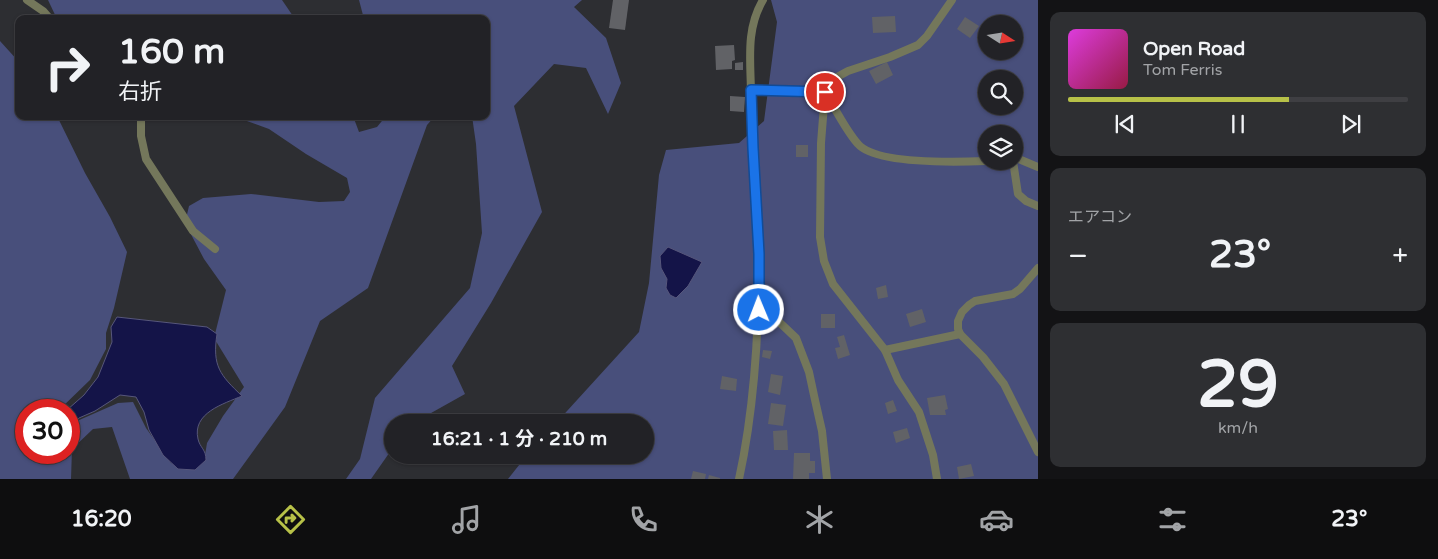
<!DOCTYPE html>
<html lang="ja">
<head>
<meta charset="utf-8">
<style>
  body { margin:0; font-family:"Varela Round","Noto Sans JP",sans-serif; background:#2e2f32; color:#f1f3f6; height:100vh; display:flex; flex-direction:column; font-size:19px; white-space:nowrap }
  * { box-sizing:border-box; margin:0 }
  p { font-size:16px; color:#a2a4a7 }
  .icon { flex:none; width:28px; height:28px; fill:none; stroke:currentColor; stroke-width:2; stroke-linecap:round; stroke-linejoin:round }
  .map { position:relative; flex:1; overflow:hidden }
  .details { display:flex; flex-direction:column; gap:12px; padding:12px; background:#131315; width:400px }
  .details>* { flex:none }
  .guide { position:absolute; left:15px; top:15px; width:475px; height:105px; border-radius:10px; box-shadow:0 1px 4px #0004,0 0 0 1px #3f3f43; background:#222226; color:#f1f3f6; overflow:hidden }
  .needle { width:32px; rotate:102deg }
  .tools { position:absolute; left:978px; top:15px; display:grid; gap:10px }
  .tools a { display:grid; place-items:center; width:45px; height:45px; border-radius:50%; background:#222226; box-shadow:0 1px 4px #0004,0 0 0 1px #3f3f43; font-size:25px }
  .speed { position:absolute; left:15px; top:399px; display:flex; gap:10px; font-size:25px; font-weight:700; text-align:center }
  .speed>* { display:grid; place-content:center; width:65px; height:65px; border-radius:50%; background:#222226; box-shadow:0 1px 4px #0004,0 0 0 1px #3f3f43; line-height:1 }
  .speed .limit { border:8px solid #d22; background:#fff; color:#111 }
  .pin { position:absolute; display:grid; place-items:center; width:42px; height:42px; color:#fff; margin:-21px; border:2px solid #fff; border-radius:50%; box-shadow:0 1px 5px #0007 }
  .me { position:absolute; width:55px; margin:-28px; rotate:359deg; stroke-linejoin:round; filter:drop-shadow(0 0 4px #0008) }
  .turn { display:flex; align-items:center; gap:18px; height:105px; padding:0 20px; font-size:22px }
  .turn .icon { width:65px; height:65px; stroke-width:2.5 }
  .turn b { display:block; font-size:35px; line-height:42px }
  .big { font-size:38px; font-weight:700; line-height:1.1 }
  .details .tile { flex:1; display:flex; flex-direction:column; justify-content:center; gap:8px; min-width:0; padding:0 18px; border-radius:10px; background:#2e2f32 }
  .details .dial { align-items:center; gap:0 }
  .dial b { font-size:65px; line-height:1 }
  .song { display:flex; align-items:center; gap:15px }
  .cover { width:60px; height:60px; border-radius:8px; background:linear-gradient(135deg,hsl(300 70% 55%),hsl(340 70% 35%)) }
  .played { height:5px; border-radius:2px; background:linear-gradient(90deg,#b7c148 65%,#3f3f43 65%) }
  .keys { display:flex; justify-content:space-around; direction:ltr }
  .heat { display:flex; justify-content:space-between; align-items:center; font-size:28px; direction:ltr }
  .trip { position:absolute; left:384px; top:414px; width:270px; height:50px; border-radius:25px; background:#222226; box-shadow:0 1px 4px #0004,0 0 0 1px #3f3f43; font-weight:700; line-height:50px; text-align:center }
  .dock { display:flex; height:80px; justify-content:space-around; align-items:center; background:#0e0e0f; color:#a2a4a7 }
  .dock .icon { width:35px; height:35px }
  .dock .active { color:#b7c148 }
  .dock b { font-size:22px; color:#f1f3f6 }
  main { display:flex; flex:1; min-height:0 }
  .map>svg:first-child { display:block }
  .green { fill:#484f7b; fill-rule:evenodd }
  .water { fill:#141448; stroke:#56567b }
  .building { fill:#616266 }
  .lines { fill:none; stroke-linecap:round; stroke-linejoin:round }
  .minor { stroke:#74775b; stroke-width:8 }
  .route-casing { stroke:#114b97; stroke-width:12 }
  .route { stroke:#1a73e8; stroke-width:9 }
</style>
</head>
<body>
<main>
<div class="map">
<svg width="1038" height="479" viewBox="0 0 1038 479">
  <rect width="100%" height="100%" fill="#2d2e32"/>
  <g class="green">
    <polygon points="48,0 282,0 295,19 57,19"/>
    <polygon points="359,0 582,0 574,7 606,38 621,83 608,114 586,68 554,64 514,106 542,212 491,303 452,366 465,394 415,422 392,422 392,449 371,479 346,479 360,459 375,398 470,288 482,233 476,144 472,116 486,116 486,19 364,19"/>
    <path d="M771,0H1038V479H508L527,455H645V422H557L639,332L649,283L659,175L666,150L739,143L764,121L777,22ZM986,24H1014V51H986ZM986,79H1014V106H986ZM986,134H1014V161H986Z"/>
    <polygon points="0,41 19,62 19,116 57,116 85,173 110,217 127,252 114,308 106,333 106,349 90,380 59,410 26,410 26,452 69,452 69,430 77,421 118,403 133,402 146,428 171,463 192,470 204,461 207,443 223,416 244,387 214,338 226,290 204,259 185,223 189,206 203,198 251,194 319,202 344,201 350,192 347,178 306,154 269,129 233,116 353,116 359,132 377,127 386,116 435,116 427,125 368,288 320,321 285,407 233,479 130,479 112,427 93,429 72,449 71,479 0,479"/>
  </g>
  <g class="water">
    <polygon points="668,247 702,262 688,286 676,298 670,295 666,288 667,279 661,268 660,256"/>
    <path d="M117,317L207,327L217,334C212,366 220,375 242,396C223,404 192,413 198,439C200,448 206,449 206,460L195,470L178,469L163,455L149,430L144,412L136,397L120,395L95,411L79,418L69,427V410H67L84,395L98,377L112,342L111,327Z"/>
  </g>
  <g class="building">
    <polygon points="613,0 629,0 625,30 609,28"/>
    <polygon points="895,16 896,32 873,33 872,17"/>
    <polygon points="965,17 979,26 970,38 957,29"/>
    <polygon points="734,45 735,60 732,61 732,69 716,70 715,46"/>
    <polygon points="743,62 743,70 735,70 735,63"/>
    <polygon points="887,62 893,75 876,84 869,71"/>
    <polygon points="730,96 745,97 744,112 730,111"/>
    <rect x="796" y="145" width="12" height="12"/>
    <polygon points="886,285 888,297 878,299 876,288"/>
    <polygon points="922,309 926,322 910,327 906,314"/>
    <rect x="821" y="314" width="14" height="14"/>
    <polygon points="844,335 850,355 838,359 835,348 840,347 837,337"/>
    <polygon points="763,350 772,351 770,359 762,357"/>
    <polygon points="771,374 783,376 780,395 768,392"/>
    <polygon points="722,376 737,379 736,391 720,389"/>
    <polygon points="945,395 948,409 945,410 946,415 930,415 927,398"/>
    <polygon points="893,400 897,411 888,414 885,403"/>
    <polygon points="771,403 786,405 783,426 768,424"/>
    <polygon points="907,428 910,438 896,443 893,432"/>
    <polygon points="787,430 788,450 774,450 773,431"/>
    <polygon points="794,453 810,453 810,461 815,461 815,473 809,473 809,479 793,479"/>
    <polygon points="971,464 974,476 959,479 957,467"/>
    <polygon points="693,471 706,474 705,479 691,479"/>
    <polygon points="709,475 720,478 720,479 708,479"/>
  </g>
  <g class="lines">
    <g class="minor">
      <polyline points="27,0 43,11 50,19"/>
      <polyline points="751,90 825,92"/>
      <path d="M825,92C835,108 846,131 858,144C876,165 959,162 986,161"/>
      <polyline points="141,116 141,136 146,159 193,231 215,249"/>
      <polyline points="1014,157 1038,167"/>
      <polyline points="1013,161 1018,194 1026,201 1038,206"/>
      <polyline points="1038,268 1020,289 1013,294 975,301 969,305 962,312 958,321 958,329 960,334 983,357 1004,384 1038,452"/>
      <polyline points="759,303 796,338 809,372 815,400 822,431 827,479"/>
      <polyline points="885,350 960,334"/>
      <path d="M739,479C755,406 759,330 759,256C759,235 757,213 755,191C753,160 752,128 751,96C751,63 745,30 763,0"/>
      <polyline points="937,479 933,455 919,412 898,380 885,350 833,284 824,261 820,237 821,143 825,92 828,82 848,71 890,57 918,45 927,36 952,0"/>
    </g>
  </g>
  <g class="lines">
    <g class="route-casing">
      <polyline id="route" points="759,310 759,254 753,148 751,90 825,92"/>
    </g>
    <use href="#route" class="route"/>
  </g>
</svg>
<div class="tools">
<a><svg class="needle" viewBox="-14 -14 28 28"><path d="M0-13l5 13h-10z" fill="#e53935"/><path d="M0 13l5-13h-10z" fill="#a2a4a7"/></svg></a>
<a><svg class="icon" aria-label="search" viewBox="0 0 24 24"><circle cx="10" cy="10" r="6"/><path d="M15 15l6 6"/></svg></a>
<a><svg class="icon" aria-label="layers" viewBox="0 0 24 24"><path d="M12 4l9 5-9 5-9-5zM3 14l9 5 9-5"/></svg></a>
</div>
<div class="speed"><div class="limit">30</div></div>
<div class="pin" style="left:825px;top:92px;background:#d93025"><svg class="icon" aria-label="arrive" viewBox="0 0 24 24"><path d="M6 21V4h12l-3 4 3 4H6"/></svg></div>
<svg class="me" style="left:759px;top:310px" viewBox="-20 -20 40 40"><circle r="17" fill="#1a73e8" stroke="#fff" stroke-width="3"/><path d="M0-11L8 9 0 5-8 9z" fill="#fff"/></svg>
<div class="trip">16:21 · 1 分 · 210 m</div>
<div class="guide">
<div class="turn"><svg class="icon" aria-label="right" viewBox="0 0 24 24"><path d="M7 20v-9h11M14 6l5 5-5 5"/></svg><div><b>160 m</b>右折</div></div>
</div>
</div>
<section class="details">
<div class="tile">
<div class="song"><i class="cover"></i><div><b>Open Road</b><p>Tom Ferris</p></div></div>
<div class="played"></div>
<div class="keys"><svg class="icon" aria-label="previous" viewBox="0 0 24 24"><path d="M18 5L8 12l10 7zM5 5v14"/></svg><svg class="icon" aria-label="pause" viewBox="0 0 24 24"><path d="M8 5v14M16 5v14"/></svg><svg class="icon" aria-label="next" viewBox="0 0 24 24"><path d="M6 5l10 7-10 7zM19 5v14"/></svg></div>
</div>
<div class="tile"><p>エアコン</p>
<div class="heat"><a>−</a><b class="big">23°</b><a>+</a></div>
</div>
<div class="tile dial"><b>29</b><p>km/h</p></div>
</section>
</main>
<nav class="dock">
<b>16:20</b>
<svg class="icon active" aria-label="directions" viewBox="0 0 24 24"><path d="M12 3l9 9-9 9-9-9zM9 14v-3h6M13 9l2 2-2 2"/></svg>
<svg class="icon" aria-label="music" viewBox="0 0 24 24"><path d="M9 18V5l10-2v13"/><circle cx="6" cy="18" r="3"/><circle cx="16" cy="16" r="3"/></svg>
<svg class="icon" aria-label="phone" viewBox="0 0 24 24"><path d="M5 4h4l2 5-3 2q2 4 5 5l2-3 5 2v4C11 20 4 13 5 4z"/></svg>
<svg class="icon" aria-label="climate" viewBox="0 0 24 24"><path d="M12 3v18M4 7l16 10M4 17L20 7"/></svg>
<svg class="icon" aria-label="car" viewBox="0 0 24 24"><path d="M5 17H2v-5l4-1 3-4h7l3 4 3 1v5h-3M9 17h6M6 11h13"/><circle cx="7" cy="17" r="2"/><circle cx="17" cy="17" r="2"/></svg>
<svg class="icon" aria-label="filters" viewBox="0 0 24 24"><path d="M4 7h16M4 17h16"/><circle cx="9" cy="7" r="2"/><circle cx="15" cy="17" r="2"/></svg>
<b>23°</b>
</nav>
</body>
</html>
